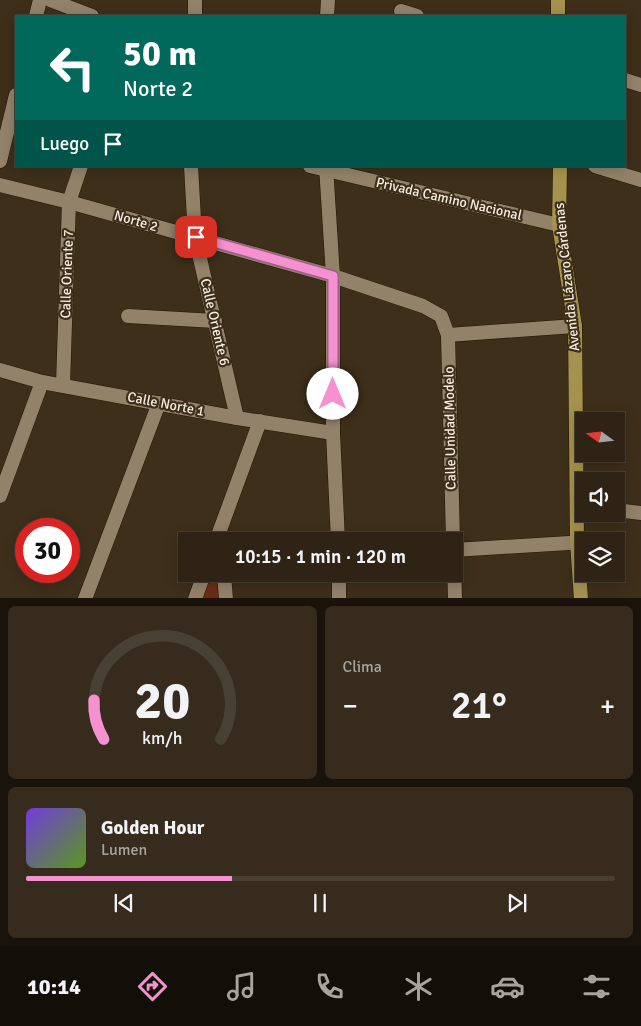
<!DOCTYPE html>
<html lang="es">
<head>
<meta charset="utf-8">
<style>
  body { margin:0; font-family:Signika,sans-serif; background:#362b1d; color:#f1f3f6; height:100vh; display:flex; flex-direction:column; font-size:19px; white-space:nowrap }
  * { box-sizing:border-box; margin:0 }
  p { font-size:16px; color:#a7a4a0 }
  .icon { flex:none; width:28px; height:28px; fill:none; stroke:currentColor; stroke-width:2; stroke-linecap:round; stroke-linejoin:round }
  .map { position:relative; height:598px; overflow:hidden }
  .drawer { display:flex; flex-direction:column; gap:8px; padding:8px; background:#19130b; flex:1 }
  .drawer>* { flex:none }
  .banner { position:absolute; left:15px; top:15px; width:611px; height:152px; border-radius:0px; box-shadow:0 2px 12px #0003,0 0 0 1px #494034; background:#00695c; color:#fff; overflow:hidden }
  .needle { width:32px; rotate:285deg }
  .tools { position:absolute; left:575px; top:412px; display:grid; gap:10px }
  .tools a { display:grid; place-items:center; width:50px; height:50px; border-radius:0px; background:#2e2314; box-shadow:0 2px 12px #0003,0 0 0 1px #494034; font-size:25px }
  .speed { position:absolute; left:15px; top:518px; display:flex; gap:10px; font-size:25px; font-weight:700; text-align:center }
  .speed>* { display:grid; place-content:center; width:65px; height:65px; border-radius:50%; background:#2e2314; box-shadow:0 2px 12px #0003,0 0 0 1px #494034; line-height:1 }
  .speed .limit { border:8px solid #d22; background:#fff; color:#111 }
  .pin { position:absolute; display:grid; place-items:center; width:42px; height:42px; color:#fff; margin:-21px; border-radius:10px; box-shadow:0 2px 8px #0006 }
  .me { position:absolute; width:55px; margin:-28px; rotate:0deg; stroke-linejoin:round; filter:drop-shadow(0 0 4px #0008) }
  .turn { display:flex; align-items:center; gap:18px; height:105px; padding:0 25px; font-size:22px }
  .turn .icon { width:65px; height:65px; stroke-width:2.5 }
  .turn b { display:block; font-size:35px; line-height:42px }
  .then { display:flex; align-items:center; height:48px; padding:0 25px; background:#0003; gap:10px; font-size:19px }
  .big { font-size:38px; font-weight:600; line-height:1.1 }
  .drawer .card { flex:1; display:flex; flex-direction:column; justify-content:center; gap:8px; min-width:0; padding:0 18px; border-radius:8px; background:#362b1d }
  .drawer .dial { align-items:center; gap:0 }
  .dial svg { height:130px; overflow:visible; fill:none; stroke:#494034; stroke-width:7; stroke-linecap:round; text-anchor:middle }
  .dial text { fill:#f1f3f6; stroke:none }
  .song { display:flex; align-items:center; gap:15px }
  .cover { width:60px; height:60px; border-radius:8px; background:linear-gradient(135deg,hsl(260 70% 55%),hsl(90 70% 35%)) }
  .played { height:5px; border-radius:2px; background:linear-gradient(90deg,#f591d1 35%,#494034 35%) }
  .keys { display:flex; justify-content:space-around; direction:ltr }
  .heat { display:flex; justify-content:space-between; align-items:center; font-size:28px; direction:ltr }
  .drawer .tiles { flex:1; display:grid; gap:8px; grid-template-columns:1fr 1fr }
  .card:last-child { grid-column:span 2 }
  .trip { position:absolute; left:178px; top:532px; width:285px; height:50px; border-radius:0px; background:#2e2314; box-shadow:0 2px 12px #0003,0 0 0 1px #494034; font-weight:600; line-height:50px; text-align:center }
  .menu { display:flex; height:80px; justify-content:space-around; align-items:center; background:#120e08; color:#a7a4a0 }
  .menu .icon { width:35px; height:35px }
  .menu .current { color:#f591d1 }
  .menu b { font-size:22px; color:#f1f3f6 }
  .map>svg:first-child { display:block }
  .green { fill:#6c2c16 }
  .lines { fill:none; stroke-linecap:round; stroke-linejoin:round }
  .minor-casing { stroke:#241703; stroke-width:15 }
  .primary-casing { stroke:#241703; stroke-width:15 }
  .minor { stroke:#92826a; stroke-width:14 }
  .primary { stroke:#a5924e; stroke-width:14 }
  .route-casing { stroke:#9f5e88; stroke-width:12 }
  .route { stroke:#f591d1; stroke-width:9 }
  .labels { text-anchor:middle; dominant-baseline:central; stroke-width:4.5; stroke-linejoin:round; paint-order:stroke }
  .street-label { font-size:14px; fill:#f5ecdf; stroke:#3d2f1a }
</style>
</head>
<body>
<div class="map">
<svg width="641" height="599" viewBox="0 0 641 599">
  <rect width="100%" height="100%" fill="#3d2f1a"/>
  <polygon class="green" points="203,574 229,574 231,598 192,599"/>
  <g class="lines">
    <g class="minor-casing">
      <g id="minor">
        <polyline points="50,0 92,16"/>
        <polyline points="401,11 417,16"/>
        <polyline points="36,16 40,0"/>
        <polyline points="195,16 195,0"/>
        <polyline points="327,16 328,0"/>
        <polyline points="625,80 641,85"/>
        <polyline points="0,161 16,95"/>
        <polyline points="191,166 195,237 237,418"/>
        <polyline points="310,166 559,225"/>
        <polyline points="326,166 333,276 333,433 338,541"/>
        <polyline points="595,166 641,180"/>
        <polyline points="0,185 69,202 333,276 423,306 441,316 448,335 453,541"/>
        <polyline points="128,316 215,321"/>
        <polyline points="448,335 575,326"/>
        <polyline points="0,370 42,382 237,418 333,433"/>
        <polyline points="63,385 69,202 81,166"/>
        <polyline points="0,496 42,382"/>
        <polyline points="616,510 641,513"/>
        <polyline points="216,541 260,421"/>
        <polyline points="454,550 569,543"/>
        <polyline points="454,563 455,599"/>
        <polyline points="224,574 226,599"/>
        <polyline points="339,574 339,599"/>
        <polyline points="85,599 159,403"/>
        <polyline points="195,599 204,574"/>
      </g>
    </g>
    <g class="primary-casing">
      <g id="primary">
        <polyline points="558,0 558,16"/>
        <polyline points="560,166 559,225 575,326 577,542 581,599"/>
      </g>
    </g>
    <use href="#minor" class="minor"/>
    <use href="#primary" class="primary"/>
  </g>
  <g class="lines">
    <g class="route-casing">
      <polyline id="route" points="196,237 333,276 333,394"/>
    </g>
    <use href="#route" class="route"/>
  </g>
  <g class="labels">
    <g class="street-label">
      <text transform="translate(449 199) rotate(13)">Privada Camino Nacional</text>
      <text transform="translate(136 221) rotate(16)">Norte 2</text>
      <text transform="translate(67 274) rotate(-88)">Calle Oriente 7</text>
      <text transform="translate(567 277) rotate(-96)">Avenida Lázaro Cárdenas</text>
      <text transform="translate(215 322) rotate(77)">Calle Oriente 6</text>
      <text transform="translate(166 404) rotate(11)">Calle Norte 1</text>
      <text transform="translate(450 428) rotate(-91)">Calle Unidad Modelo</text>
    </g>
  </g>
</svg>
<div class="tools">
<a><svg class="needle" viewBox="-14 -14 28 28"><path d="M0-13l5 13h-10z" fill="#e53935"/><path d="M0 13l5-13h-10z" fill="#a7a4a0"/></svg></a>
<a><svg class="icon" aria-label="sound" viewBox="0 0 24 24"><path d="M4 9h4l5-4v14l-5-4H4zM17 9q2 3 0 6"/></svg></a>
<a><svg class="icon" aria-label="layers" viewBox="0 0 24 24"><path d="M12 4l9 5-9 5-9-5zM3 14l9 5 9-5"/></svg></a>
</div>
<div class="speed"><div class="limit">30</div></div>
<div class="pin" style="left:196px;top:237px;background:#d93025"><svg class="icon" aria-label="arrive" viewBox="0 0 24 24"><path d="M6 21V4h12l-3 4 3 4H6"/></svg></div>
<svg class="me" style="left:333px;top:394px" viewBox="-20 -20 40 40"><circle r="19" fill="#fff"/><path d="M0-13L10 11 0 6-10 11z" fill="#f591d1"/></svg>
<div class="trip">10:15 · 1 min · 120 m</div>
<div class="banner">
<div class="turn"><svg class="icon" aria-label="left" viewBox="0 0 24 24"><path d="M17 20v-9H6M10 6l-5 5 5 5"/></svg><div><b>50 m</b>Norte 2</div></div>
<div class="then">Luego<svg class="icon" aria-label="arrive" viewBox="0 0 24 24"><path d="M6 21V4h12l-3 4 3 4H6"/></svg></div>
</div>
</div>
<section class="drawer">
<div class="tiles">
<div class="card dial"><svg viewBox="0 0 100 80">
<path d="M14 69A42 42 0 1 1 86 69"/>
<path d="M14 69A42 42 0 0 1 8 45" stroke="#f591d1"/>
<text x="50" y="56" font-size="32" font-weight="700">20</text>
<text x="50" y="72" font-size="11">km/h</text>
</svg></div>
<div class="card"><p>Clima</p>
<div class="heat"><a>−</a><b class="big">21°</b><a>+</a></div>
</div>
<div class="card">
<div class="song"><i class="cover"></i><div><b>Golden Hour</b><p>Lumen</p></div></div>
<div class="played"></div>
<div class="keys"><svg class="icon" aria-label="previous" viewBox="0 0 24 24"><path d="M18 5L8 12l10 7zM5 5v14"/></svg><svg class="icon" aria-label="pause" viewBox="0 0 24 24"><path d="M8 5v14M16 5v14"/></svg><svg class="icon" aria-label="next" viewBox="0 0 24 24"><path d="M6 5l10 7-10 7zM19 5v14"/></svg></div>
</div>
</div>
</section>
<nav class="menu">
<b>10:14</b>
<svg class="icon current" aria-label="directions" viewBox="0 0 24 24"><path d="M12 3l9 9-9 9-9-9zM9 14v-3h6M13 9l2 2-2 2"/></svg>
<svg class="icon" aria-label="music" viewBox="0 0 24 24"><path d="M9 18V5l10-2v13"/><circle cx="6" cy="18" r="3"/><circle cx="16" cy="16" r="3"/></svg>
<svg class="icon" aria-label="phone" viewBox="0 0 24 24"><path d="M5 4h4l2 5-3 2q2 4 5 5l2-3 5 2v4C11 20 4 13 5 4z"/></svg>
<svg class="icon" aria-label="climate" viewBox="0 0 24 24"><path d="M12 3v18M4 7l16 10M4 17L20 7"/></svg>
<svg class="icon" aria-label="car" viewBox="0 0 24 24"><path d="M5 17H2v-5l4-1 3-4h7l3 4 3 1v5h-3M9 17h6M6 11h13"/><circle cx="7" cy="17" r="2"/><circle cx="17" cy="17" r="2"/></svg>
<svg class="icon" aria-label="filters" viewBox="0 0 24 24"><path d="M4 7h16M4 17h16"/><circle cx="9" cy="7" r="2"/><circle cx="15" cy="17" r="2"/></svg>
</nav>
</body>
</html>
